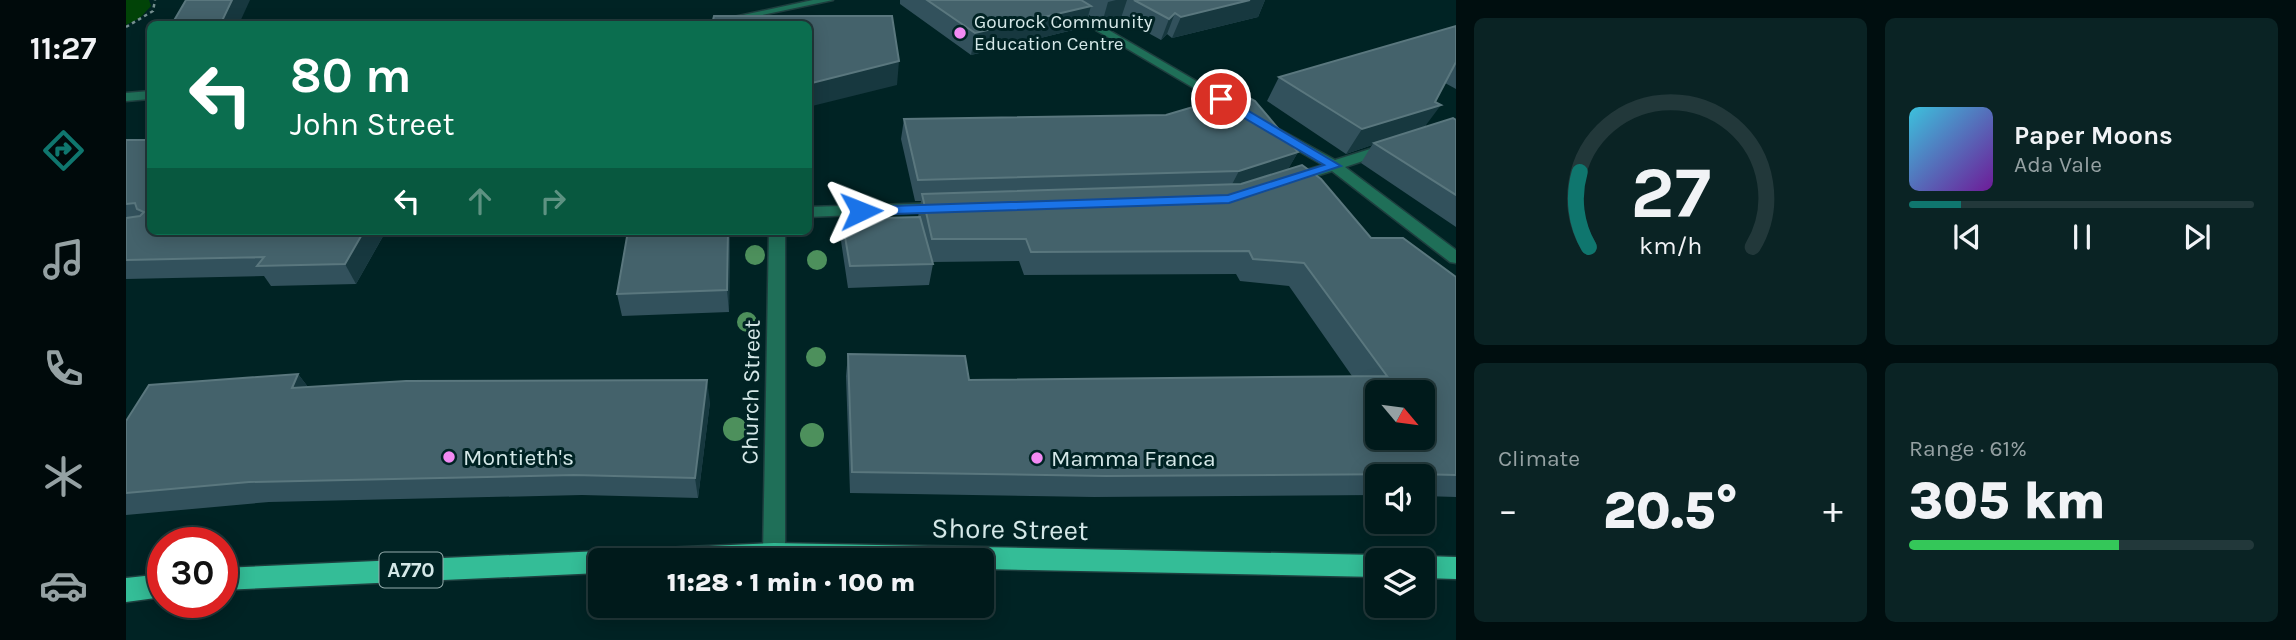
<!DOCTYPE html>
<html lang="en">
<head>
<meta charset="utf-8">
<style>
  body { margin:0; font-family:Karla,sans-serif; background:#0a2324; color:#f1f3f6; height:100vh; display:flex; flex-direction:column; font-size:26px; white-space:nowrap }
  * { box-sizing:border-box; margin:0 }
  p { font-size:23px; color:#95a1a3 }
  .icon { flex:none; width:38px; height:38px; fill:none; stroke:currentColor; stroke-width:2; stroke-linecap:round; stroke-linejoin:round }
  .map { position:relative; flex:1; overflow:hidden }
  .side { display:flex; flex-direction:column; gap:18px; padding:18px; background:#000e0f; width:840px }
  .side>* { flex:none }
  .hud { position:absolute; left:21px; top:21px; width:665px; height:214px; border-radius:10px; box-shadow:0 4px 18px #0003,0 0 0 2px #22383a; background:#0b6e4f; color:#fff; overflow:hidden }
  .needle { width:46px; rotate:119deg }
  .fabs { position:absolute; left:1239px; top:380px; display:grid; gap:14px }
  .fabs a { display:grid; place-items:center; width:70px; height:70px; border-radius:10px; background:#001a1b; box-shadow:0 4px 18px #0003,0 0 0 2px #22383a; font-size:35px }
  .speed { position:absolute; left:21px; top:527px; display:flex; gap:14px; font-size:35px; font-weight:700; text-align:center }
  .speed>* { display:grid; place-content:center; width:91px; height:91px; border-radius:50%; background:#001a1b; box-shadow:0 4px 18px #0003,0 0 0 2px #22383a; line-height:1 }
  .speed .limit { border:10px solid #d22; background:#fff; color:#111 }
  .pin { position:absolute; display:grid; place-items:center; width:60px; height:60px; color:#fff; margin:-30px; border:4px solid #fff; border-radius:50%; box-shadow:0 2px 7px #0007 }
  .me { position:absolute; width:77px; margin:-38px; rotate:88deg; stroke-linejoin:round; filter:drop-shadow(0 0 5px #0008) }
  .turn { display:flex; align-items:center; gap:24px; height:147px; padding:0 28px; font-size:32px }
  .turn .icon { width:91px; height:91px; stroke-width:2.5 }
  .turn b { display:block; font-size:49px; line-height:60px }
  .lanes { display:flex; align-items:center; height:66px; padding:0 28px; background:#0003; justify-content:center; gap:35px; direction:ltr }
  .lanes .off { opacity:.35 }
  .big { font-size:52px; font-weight:800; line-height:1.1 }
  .side .card { flex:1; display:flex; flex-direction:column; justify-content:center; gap:10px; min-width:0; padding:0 24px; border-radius:10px; background:#0a2324 }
  .side .dial { align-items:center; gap:0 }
  .dial svg { height:182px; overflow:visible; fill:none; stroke:#22383a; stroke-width:7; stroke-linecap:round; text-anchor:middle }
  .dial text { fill:#f1f3f6; stroke:none }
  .song { display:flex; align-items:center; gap:21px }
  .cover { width:84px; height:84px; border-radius:10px; background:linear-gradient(135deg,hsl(190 70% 55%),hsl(280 70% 35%)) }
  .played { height:7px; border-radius:4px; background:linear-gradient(90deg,#0f766e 15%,#22383a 15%) }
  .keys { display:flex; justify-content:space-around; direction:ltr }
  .heat { display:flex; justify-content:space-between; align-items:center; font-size:38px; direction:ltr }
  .charge { height:10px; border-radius:5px; background:linear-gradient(90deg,#34c759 61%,#22383a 0) }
  .side .tiles { flex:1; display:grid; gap:18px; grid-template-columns:repeat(2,1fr) }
  .trip { position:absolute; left:462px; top:548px; width:406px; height:70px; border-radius:10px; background:#001a1b; box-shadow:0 4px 18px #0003,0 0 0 2px #22383a; font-weight:800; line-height:70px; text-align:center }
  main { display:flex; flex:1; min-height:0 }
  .dock { display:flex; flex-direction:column; width:126px; justify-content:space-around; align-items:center; background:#000a0b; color:#95a1a3 }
  .dock .icon { width:49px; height:49px }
  .dock .selected { color:#0f766e }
  .dock b { font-size:32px; color:#f1f3f6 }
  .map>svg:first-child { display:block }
  .green { fill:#014307 }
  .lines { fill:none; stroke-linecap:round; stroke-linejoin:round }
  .minor-casing { stroke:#1e3f3f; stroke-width:3 }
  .major-casing { stroke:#1e3f3f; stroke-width:3 }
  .path { stroke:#758f90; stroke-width:2.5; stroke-dasharray:3.5 3.5; stroke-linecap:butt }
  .minor { fill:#1f6f58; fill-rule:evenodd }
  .major { fill:#34bd97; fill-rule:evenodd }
  .tree { fill:#4d905c }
  .wall { fill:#32515c }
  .shaded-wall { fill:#17383f }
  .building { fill:#44626b; stroke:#5a777e; stroke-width:2; fill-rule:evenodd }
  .route { fill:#1a73e8; stroke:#114b97; stroke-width:2 }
  .poi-dot { fill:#f28af3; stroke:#002324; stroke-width:2.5 }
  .labels { text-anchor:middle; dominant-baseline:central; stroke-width:6; stroke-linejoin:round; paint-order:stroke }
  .far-poi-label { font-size:19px; fill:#d5e8e8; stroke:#002324; text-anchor:start }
  .shield { fill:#002324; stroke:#95adad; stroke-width:2 }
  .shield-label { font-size:21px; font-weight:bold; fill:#d5e8e8 }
  .street-label { font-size:23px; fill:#d5e8e8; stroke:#002324 }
  .poi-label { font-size:23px; fill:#d5e8e8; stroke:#002324; text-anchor:start }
  .near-street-label { font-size:28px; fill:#d5e8e8; stroke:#002324 }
</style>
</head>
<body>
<main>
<nav class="dock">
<b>11:27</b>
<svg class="icon selected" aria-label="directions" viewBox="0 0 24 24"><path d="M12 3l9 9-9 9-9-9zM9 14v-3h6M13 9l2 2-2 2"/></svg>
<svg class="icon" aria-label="music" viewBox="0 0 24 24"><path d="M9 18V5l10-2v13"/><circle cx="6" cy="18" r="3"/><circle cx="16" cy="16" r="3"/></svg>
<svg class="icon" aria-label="phone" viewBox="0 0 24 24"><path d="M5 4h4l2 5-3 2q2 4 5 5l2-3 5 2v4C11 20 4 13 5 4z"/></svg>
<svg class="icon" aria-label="climate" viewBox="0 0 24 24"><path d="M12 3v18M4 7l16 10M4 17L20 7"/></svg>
<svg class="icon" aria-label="car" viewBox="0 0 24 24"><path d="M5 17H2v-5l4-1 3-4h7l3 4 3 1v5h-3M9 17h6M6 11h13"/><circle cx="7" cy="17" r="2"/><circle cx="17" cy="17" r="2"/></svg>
</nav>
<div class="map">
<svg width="1330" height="640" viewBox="0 0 1330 640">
  <rect width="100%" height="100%" fill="#002324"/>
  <polygon class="green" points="0,0 23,0 25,6 14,18 0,25"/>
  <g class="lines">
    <g class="minor-casing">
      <g id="minor">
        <polygon points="687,0 707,0 594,24 575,24"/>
        <polygon points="919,0 931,0 1120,110 1118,113 1110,113"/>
        <polygon points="24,91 24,99 0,101 0,93"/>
        <polygon points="1138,121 1209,160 1257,145 1267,145 1267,151 1219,167 1330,250 1330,263 1324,262 1206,171 1171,182 1161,182 1161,176 1197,165 1133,128 1132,125"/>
        <polygon points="815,203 820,205 822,208 820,211 682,217 682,207"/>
        <polygon points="643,231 659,231 659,554 657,560 639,560 637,554"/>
      </g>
    </g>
    <g class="major-casing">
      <g id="major">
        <polygon points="648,543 1251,555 1260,560 1251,560 1251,577 856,569 856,560 504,560 508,552 516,549"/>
        <polygon points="474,551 482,554 485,560 474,560 474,573 96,590 96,568"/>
        <polygon points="1297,556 1330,557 1330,579 1297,578 1297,560 1288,560"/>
        <polygon points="37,574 37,597 0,602 0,578"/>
      </g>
    </g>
    <polyline class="path" points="0,27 27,11 29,0"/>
    <use href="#minor" class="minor"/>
    <use href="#major" class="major"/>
  </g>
  <g class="tree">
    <circle cx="629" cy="255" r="10"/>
    <circle cx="691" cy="260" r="10"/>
    <circle cx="621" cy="322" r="10"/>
    <circle cx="690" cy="357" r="10"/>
    <circle cx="609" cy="429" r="12"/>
    <circle cx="686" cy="435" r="12"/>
  </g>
  <g class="wall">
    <polygon points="774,0 1139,0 1132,17 1046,38 1041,34 1035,40 995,18 976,23 963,15 959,27 845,55 774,4"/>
    <polygon points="1330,26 1330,89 1319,83 1309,102 1299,127 1330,120 1330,227 1235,163 1246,145 1220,154 1141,101 1153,77"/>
    <polygon points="778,119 1172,152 1162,169 1245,238 1330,277 1330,497 1297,496 1297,476 1251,476 1251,495 968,497 724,493 720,376 722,354 843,380 1226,376 1163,286 1114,281 1110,274 898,275 893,261 806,262 807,264 803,285 722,288 715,241 716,219 792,217 795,201 789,201 775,139"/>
    <polygon points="0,140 260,231 230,284 145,286 138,276 0,279"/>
    <polygon points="604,231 603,312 496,316 491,294"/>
    <polygon points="172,374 182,387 584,402 572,498 456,495 143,502 0,515 0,421"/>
  </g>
  <g class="shaded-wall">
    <polygon points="106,0 124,0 113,24 83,24"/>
    <polygon points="990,0 1001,0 995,18 976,23 982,2"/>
    <polygon points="1124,0 1139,0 1132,17 1046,38 1055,17"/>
    <polygon points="965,6 959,27 845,55 849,33"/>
    <polygon points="1049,13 1041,34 1035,40 1043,19"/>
    <polygon points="773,61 771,85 682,107 682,84"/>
    <polygon points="1315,105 1297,129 1248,143 1246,145 1220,154 1236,129"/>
    <polygon points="1172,152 1160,173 1102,192 1113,171"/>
    <polygon points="238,231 260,231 230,284 219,264"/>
    <polygon points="602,231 604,231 603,312 601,290"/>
    <polygon points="172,374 188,395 166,388"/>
    <polygon points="581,380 584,402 572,498 569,478"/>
  </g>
  <g class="building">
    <polygon points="60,0 106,0 96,21 83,24 46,24"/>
    <polygon points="801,0 955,0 965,6 849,33"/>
    <polygon points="1008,0 1124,0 1055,17 1049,13 1043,19"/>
    <polygon points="588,16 766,16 773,61 682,84 682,24 586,24"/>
    <polygon points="1330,26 1330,62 1309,102 1315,105 1236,129 1153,77"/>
    <polygon points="1114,93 1129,101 1172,152 1113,171 792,180 778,119 1040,115"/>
    <polygon points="1327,118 1330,120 1330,195 1248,143"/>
    <polygon points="0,140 24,140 24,231 238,231 219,264 131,266 138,257 0,260 0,218 14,216 18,212 11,209 9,203 0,204"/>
    <path d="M1176,165L1195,179L1245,238H1277L1330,277V475L1289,474L980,476L726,472L722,354L839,356L843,380L1261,376L1178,263L1127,259L1123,251L905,252L900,239H806L796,194L1115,184ZM1251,392H1297V438H1251Z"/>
    <polygon points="794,217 807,264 724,266 716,219"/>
    <polygon points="502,231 602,231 601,290 491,294"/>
    <polygon points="172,374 166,388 280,381 581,380 569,478 448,475 123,482 0,493 0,421 23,385"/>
  </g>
  <polygon class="route" points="1091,97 1099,97 1215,166 1103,203 735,215 728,211 735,207 1102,195 1198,165 1091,102"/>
  <g class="poi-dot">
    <circle cx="834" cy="33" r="7"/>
    <circle cx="323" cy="457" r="7"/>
    <circle cx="911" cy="458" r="7"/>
  </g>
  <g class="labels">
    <g class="far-poi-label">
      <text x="848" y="22">Gourock Community<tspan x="848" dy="22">Education Centre</tspan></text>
    </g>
    <rect class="shield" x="253.5" y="552.5" width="63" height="35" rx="5"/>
    <g class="shield-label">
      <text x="285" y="570">A770</text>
    </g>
    <g class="street-label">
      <text transform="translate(625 392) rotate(-89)">Church Street</text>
    </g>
    <g class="poi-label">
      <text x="337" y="457">Montieth's</text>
      <text x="925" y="458">Mamma Franca</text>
    </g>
    <g class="near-street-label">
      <text transform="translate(884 529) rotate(1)">Shore Street</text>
    </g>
  </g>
</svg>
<div class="fabs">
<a><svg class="needle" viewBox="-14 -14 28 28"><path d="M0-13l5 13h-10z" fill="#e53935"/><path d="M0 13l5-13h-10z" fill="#95a1a3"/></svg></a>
<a><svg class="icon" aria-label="sound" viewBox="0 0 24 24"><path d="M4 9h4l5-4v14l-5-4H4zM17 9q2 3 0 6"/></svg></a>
<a><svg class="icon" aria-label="layers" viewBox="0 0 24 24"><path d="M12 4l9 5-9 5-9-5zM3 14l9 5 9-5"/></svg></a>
</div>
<div class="speed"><div class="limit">30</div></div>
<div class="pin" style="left:1095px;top:99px;background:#d93025"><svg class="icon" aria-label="arrive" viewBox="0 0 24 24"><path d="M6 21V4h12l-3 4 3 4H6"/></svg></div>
<svg class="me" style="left:735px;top:211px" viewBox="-20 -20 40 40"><path d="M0-17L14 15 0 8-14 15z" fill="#1a73e8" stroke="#fff" stroke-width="4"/></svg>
<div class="trip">11:28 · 1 min · 100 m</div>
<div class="hud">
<div class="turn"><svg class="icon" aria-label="left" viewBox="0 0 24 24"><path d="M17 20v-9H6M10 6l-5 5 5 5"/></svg><div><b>80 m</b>John Street</div></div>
<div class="lanes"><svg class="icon" aria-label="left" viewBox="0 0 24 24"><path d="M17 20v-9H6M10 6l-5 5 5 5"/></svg><svg class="icon off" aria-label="ahead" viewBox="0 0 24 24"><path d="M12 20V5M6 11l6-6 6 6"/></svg><svg class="icon off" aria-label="right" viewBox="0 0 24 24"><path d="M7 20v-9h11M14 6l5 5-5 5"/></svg></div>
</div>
</div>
<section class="side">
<div class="tiles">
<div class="card dial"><svg viewBox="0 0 100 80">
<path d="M14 69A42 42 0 1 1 86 69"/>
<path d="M14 69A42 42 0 0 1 10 36" stroke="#0f766e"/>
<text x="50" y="56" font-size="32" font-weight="700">27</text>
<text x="50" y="72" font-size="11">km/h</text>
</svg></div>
<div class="card">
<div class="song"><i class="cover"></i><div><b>Paper Moons</b><p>Ada Vale</p></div></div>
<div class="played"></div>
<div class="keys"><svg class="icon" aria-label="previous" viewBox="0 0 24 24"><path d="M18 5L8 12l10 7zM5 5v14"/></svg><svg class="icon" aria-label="pause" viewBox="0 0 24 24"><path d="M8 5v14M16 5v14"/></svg><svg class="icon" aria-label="next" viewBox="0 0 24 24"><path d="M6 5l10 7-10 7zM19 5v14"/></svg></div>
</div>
<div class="card"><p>Climate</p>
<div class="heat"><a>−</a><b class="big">20.5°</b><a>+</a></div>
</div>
<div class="card"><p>Range · 61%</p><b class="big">305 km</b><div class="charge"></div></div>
</div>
</section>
</main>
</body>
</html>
